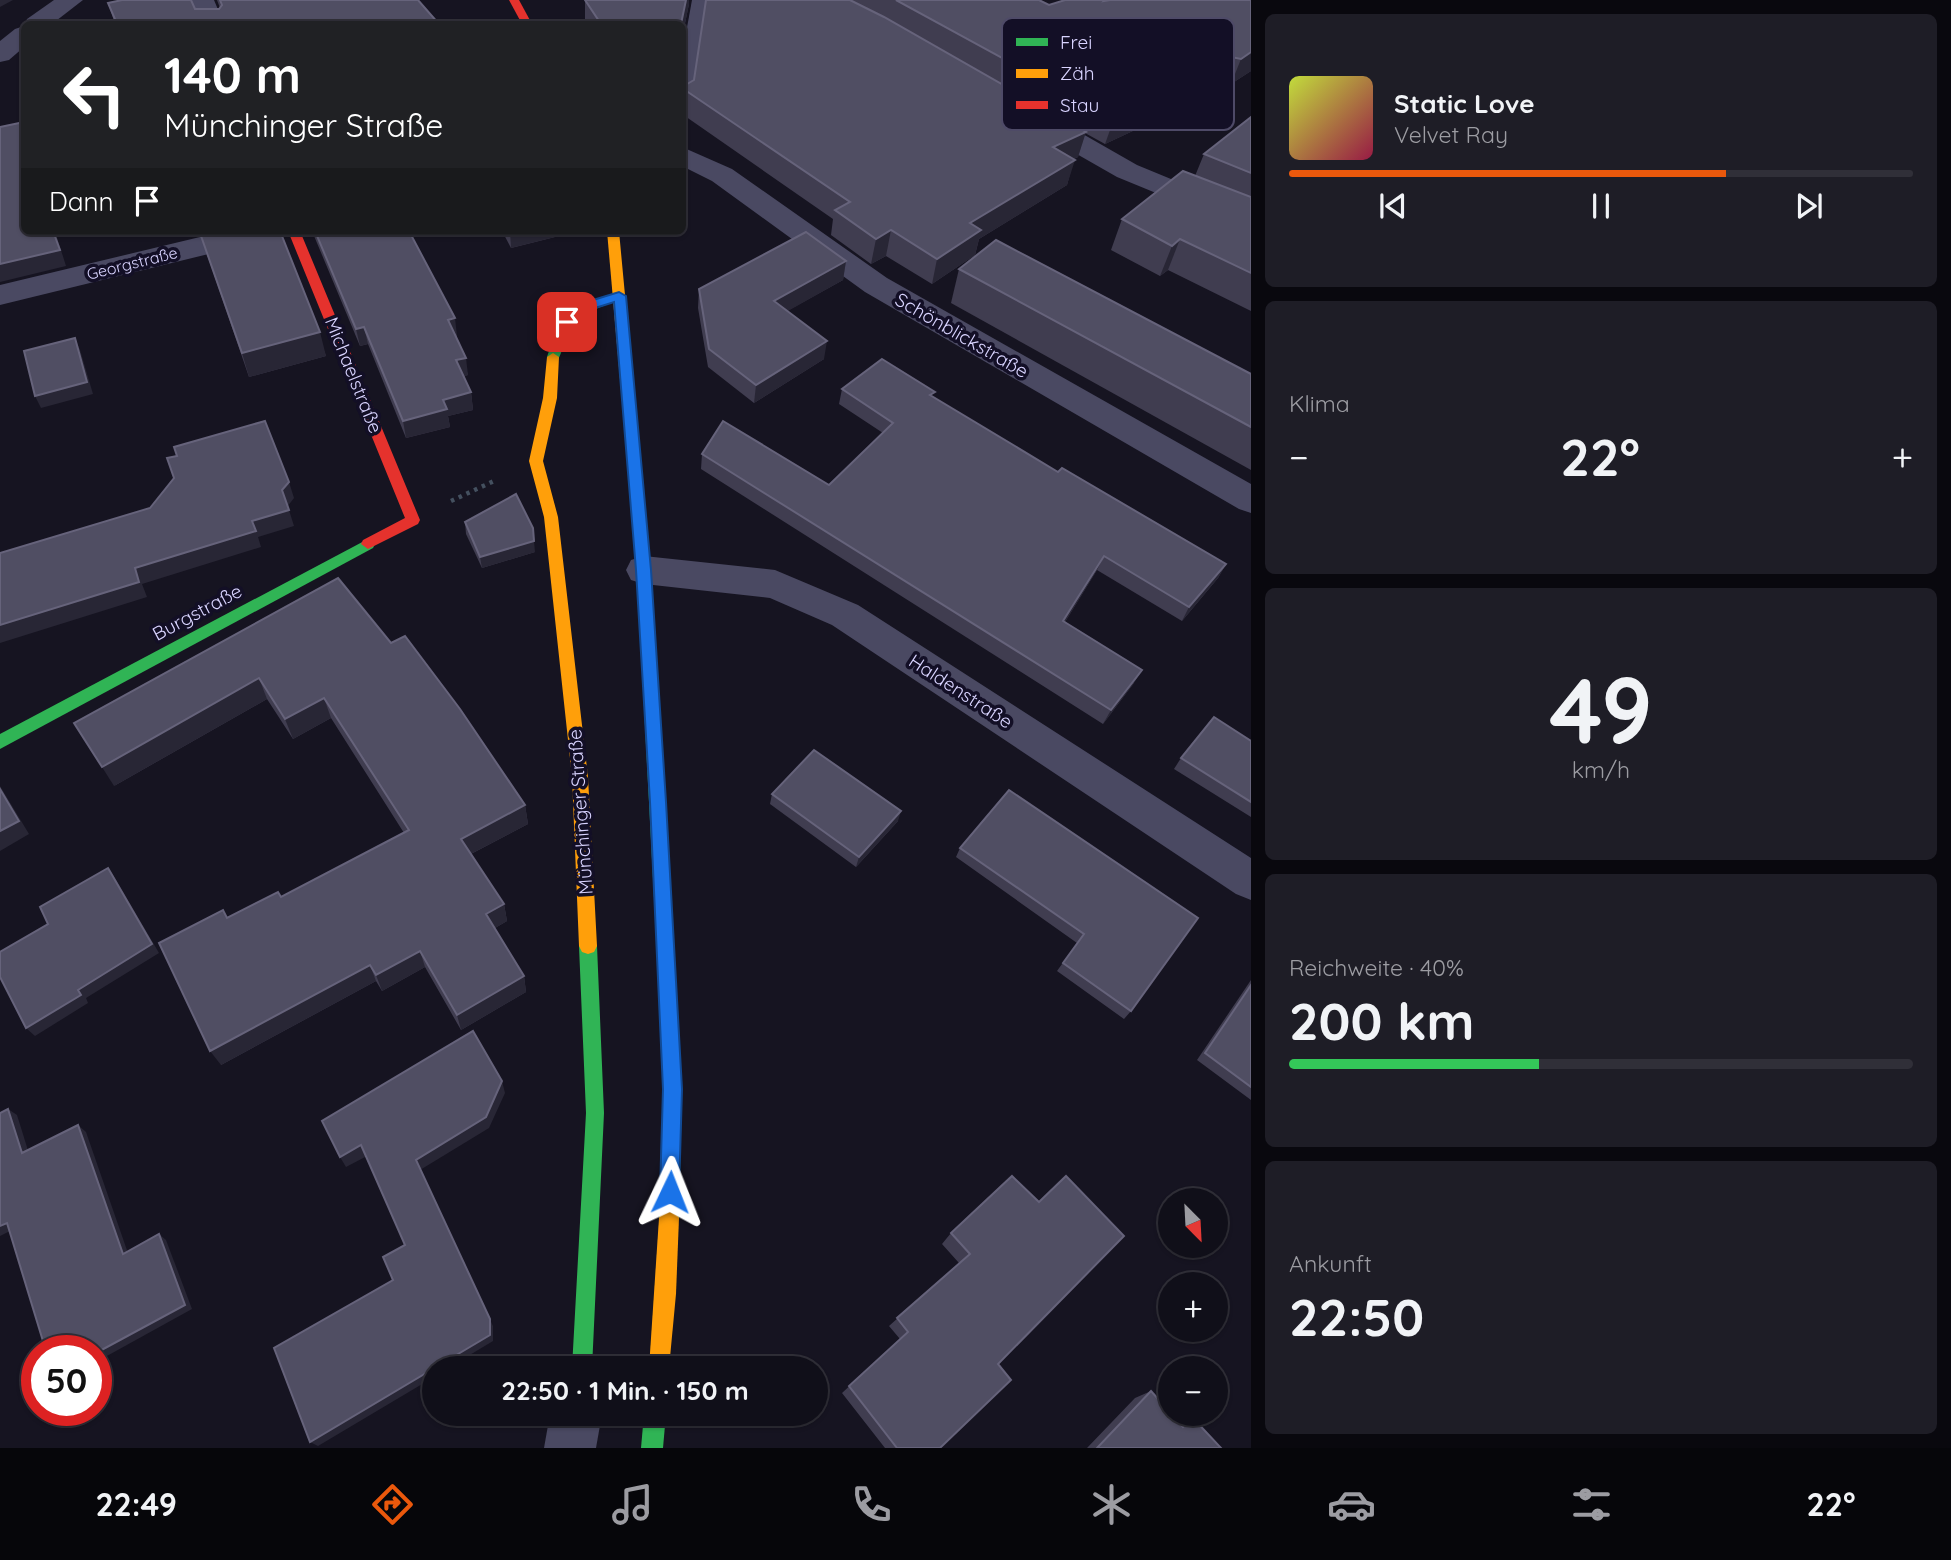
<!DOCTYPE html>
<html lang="de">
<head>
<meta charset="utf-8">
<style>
  body { margin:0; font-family:Quicksand,sans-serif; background:#1e1d26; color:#f1f3f6; height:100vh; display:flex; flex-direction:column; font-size:26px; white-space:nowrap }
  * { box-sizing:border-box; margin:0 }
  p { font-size:23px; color:#9c9ca2 }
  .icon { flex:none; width:38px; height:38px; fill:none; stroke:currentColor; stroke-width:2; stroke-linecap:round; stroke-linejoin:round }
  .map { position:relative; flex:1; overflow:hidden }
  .details { display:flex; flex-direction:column; gap:14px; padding:14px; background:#09080e; width:700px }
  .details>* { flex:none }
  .guide { position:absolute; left:21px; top:21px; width:665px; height:214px; border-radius:10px; box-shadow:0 2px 5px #0004,0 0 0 2px #302f38; background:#202124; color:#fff; overflow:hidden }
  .needle { width:46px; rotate:156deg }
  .buttons { position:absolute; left:1158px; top:1188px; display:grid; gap:14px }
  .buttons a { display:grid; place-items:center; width:70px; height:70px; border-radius:50%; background:#100f19; box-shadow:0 2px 5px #0004,0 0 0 2px #302f38; font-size:35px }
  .speed { position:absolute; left:21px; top:1335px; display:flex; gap:14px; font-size:35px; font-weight:700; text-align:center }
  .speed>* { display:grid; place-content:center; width:91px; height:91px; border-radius:50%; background:#100f19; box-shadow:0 2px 5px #0004,0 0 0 2px #302f38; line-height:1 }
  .speed .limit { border:10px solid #d22; background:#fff; color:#111 }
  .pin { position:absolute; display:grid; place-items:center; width:60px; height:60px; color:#fff; margin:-30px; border-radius:14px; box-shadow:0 4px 10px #0006 }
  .me { position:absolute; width:77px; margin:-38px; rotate:2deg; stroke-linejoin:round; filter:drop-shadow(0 0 5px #0008) }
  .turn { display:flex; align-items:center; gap:24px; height:147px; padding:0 28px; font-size:32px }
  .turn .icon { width:91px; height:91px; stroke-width:2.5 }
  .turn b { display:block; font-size:49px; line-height:60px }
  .then { display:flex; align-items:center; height:66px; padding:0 28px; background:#0003; gap:14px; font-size:26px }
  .big { font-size:52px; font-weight:700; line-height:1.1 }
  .details .tile { flex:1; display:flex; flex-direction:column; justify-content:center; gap:10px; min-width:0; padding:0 24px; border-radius:10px; background:#1e1d26 }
  .details .dial { align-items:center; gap:0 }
  .dial b { font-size:91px; line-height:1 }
  .song { display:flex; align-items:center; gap:21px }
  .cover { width:84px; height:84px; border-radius:10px; background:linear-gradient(135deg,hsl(70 70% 55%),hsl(340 70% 35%)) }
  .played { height:7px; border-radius:4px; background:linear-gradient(90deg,#ea580c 70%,#302f38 70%) }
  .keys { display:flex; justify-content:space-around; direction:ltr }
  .heat { display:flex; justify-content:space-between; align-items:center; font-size:38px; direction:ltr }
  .charge { height:10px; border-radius:5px; background:linear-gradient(90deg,#34c759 40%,#302f38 0) }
  .trip { position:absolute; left:422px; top:1356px; width:406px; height:70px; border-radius:35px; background:#100f19; box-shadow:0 2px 5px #0004,0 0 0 2px #302f38; font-weight:700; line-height:70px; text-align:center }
  .dock { display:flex; height:112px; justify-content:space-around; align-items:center; background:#06060a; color:#9c9ca2 }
  .dock .icon { width:49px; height:49px }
  .dock .current { color:#ea580c }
  .dock b { font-size:32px; color:#f1f3f6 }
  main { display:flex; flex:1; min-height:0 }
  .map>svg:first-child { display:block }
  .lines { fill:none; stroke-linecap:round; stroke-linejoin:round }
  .path { stroke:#44505f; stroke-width:4.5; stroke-dasharray:3.5 5; stroke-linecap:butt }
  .lane { fill:#4a4962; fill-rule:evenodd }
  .street { fill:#4a4962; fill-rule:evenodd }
  .fast { fill:#30b455; fill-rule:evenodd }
  .slow { fill:#ff9f0a; fill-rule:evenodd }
  .jam { fill:#e5322d; fill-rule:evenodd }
  .wall { fill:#403d50 }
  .shaded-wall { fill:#282635 }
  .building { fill:#504e63; stroke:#66637b; stroke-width:2 }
  .route { fill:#1a73e8; stroke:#114b97; stroke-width:2 }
  .labels { text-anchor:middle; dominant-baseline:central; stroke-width:7; stroke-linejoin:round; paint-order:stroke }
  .far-street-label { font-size:16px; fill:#d9d4ff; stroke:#130f26 }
  .street-label { font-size:19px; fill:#d9d4ff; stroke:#130f26 }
  .key { fill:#130f26; stroke:#4e4a67; stroke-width:2 }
  .key-label { font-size:19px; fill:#d9d4ff }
</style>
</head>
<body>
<main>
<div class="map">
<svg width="1251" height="1448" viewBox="0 0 1251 1448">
  <rect width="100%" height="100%" fill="#161421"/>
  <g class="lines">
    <polyline class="path" points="451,501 494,481"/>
    <polygon class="lane" points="692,0 706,0 690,105 682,110 682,55"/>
    <g class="street">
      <polygon points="54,0 83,0 52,24 24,26 27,19"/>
      <polygon points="190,0 214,0 224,24 200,24"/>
      <polygon points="24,26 24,47 9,60 0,62 0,41 15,29"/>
      <polygon points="1036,111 1046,113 1137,165 1251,212 1251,232 1117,177 1026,125 1022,119 1026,113"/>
      <polygon points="682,147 732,169 887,278 1251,484 1251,513 1239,509 865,292 712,181 682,166"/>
      <polygon points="225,231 279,231 274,238 0,305 0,285"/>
      <polygon points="644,556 775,570 858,605 1251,858 1251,900 1236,894 832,625 770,598 644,584 631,580 626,570 631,560"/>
      <polygon points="550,1414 602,1414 596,1448 544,1448"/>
    </g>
    <g class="fast">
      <path d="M619,292L625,296L623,299C602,306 579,313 568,334C564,343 562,352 558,360H548L547,357C560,316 578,304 619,292Z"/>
      <polygon points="368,539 375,544 373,548 0,749 0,734"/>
      <polygon points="644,567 651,573 682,1089 679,1218 676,1225 669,1228 662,1225 659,1218 664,1089 637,573"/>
      <polygon points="588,938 594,940 597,946 604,1113 592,1368 572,1368 586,1113 579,946 582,940"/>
      <polygon points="644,1414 666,1414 663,1448 641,1448"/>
    </g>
    <g class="slow">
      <polygon points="607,231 619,231 651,573 644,579 637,573"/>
      <polygon points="553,353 559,357 557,398 543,461 558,517 588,777 597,946 594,952 588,954 582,952 579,946 572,777 544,517 529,461 543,398 547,357"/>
      <polygon points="669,1208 676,1211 679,1218 676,1294 669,1368 649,1368 659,1218 662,1211"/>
    </g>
    <g class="jam">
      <polygon points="509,0 519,0 532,24 522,24"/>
      <polygon points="288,231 300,231 420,520 418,524 368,549 361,544 363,540 405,518"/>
    </g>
  </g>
  <g class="wall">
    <polygon points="217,0 220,0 439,24 115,24 108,3 195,9 219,9 220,8"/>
    <polygon points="585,0 689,4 682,38 682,24 585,24"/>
    <polygon points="706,0 1039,0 1049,5 1105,1 1251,0 1251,71 1231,84 1168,71 1191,83 1182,108 1105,144 1085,133 1078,157 1074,159 1067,185 979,239 975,255 932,284 886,256 871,264 831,235 833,219 682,114 682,87 694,80"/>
    <polygon points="1251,117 1251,311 1168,270 1160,276 1111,250 1122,219 1195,176 1204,154"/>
    <polygon points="196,231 280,231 326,356 249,377 200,234 198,235"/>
    <polygon points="312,231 409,231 457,336 456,336 468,375 464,376 471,392 473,410 448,416 450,427 406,438 368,344 360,346"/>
    <polygon points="502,231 579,231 511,248"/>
    <polygon points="846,261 843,280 787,311 824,359 754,403 708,367 698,308 699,289"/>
    <polygon points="959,269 1251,374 1251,470 951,303"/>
    <polygon points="842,389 933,397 1058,472 1226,564 1218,578 1182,621 1097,570 1065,622 1134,683 1103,724 701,469 702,454 829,485 883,433 839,404"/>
    <polygon points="465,522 535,552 482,568 466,534"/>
    <polygon points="338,578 525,805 528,824 471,854 504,904 507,921 495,928 524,976 526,992 461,1030 425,967 382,991 376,981 221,1065 227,918 281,897 404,833 331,718 293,739 267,699 114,786"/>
    <polygon points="1251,741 1251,817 1174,769 1181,758"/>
    <polygon points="772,794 898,821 856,867 770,804"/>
    <polygon points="960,848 1198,918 1131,1011 1124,1019 1057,971 1077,943 956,857"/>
    <polygon points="1251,980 1251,1100 1197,1060"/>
    <polygon points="1012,1176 998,1364 940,1448 885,1448 842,1393 900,1339 889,1326 959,1263 942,1244 951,1233"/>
    <polygon points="1151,1391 1177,1421 1192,1417 1221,1448 1087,1448 1135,1398"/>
  </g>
  <g class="shaded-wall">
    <polygon points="0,0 13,0 0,7"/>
    <polygon points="686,0 689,0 689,4 682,38 682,24 681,24"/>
    <polygon points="1251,52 1251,71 1231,84 1241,59"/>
    <polygon points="1191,83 1182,108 1105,144 1114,119"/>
    <polygon points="1086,132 1078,157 1046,172 1053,147"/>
    <polygon points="1075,160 1067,185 979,239 975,255 932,284 937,259 970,223"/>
    <polygon points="891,230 886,256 871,264 876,239"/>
    <polygon points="53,231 55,231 66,266 0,282 0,264"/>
    <polygon points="510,231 579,231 511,248"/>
    <polygon points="1180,239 1168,270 1160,276 1172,246"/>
    <polygon points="846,261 843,280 772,320 774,301"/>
    <polygon points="455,318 457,336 450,338 448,320"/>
    <polygon points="364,327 368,344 360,346 356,329"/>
    <polygon points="320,332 326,356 249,377 242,353"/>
    <polygon points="75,338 80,350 93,394 41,408 35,396"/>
    <polygon points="827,341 824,359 754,403 756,385"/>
    <polygon points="466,358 468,375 459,378 456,360"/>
    <polygon points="471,392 473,410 448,416 450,427 406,438 403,421 443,400"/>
    <polygon points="289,482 294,498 287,507 282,490"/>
    <polygon points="289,510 294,526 258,537 261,547 142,584 147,597 0,643 0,625 135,568 252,521"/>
    <polygon points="534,541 535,552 482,568 480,557"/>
    <polygon points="1104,556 1097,570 1057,635 1063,621"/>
    <polygon points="1226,564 1218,578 1182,621 1189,607"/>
    <polygon points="1142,670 1134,683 1103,724 1111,710"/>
    <polygon points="259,678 267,699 114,786 102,767"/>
    <polygon points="324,698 331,718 293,739 285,719"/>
    <polygon points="0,786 29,834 0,851"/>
    <polygon points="525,805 528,824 465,857 461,839"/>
    <polygon points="901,811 898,821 856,867 859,857"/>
    <polygon points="108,868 115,878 159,953 86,998 88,1003 35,1036 26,1028 78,990"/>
    <polygon points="504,904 507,921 490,931 486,914"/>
    <polygon points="420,951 425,967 382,991 376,975"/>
    <polygon points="370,965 376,981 221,1065 210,1051"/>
    <polygon points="524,976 526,992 461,1030 457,1015"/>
    <polygon points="502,1081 505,1093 489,1128 420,1170 493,1326 493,1341 448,1368 434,1368 434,1377 318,1446 310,1442 490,1335 416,1160"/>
    <polygon points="8,1109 17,1115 31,1160 22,1153"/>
    <polygon points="78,1125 86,1132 130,1259 123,1254"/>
    <polygon points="361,1145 367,1156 346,1167 340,1157"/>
    <polygon points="7,1223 16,1228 0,1236 0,1226"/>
    <polygon points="159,1234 166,1240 192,1309 96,1362 96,1353"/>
  </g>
  <g class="building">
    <polygon points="122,0 191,0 195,9 219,9 222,5 220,0 418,0 439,24 117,24 108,3"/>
    <polygon points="585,0 686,0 681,24 601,24"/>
    <polygon points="706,0 850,0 884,17 1086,132 1053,147 1075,160 970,223 981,230 937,259 891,230 876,239 835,210 850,202 682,88 682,87 694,80"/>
    <polygon points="896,0 1039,0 1049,5 1065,0 1105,0 1104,1 1110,0 1251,0 1251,52 1241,59 1094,30 1093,34 1191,83 1114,119"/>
    <polygon points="1251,117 1251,173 1204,154"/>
    <polygon points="24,122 24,231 53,231 60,250 0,264 0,127"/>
    <polygon points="1183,171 1251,197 1251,273 1180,239 1172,246 1122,219"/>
    <polygon points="207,231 280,231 320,332 242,353 200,233"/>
    <polygon points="315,231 409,231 455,318 448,320 466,358 456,360 471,392 443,400 447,409 403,421 364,327 356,329"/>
    <polygon points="806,232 846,261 774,301 827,341 756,385 709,349 699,289"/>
    <polygon points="996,240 1251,374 1251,427 959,269"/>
    <polygon points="75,338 87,382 35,396 24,351"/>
    <polygon points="882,359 935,392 930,395 1058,472 1062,468 1226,564 1189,607 1104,556 1063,621 1142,670 1111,710 702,454 723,421 829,485 893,423 842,389"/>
    <polygon points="265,421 289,482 282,490 289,510 252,521 256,531 135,568 139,582 0,625 0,553 150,508 174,478 167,458 177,456 174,447"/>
    <polygon points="516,494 533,528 534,541 480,557 465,522"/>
    <polygon points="338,578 391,643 405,636 460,709 525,805 461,839 504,904 486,914 524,976 457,1015 420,951 376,975 370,965 210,1051 159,943 223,910 227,918 278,892 281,897 409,830 324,698 285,719 259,678 102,767 74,723"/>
    <polygon points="1214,717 1251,741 1251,802 1181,758"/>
    <polygon points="814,750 901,811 859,857 772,794"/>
    <polygon points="0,789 19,821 0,831"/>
    <polygon points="1009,790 1198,918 1131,1011 1063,963 1084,934 960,848"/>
    <polygon points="108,868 152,944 78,990 81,995 26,1028 0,977 0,952 48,924 40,907"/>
    <polygon points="1251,985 1251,1087 1205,1053"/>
    <polygon points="473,1031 502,1081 486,1117 416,1160 490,1319 490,1335 310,1442 274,1348 393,1280 383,1257 405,1245 361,1145 340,1157 322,1121"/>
    <polygon points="8,1109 22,1153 78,1125 123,1254 159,1234 185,1305 96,1353 96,1351 46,1351 7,1223 0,1226 0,1113"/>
    <polygon points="1012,1176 1039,1202 1066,1176 1124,1236 998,1364 1011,1380 940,1448 897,1448 849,1386 908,1332 897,1318 970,1254 951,1233"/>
    <polygon points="1151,1391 1183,1427 1192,1417 1221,1448 1097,1448"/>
  </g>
  <polygon class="route" points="619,292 626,296 651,570 666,802 682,1089 679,1192 676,1199 670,1202 663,1199 660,1192 663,1089 650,802 636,570 614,302 589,310 571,325 562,325 560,322 580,304"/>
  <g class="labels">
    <g class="far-street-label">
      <text transform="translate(132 263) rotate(-14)">Georgstraße</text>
    </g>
    <g class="street-label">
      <text transform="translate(962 335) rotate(30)">Schönblickstraße</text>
      <text transform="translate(354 375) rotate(68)">Michaelstraße</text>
      <text transform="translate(197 612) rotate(-28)">Burgstraße</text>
      <text transform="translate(961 691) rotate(33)">Haldenstraße</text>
      <text transform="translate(580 812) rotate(-94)">Münchinger Straße</text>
    </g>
  </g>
  <rect x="1002" y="18" width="232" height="112" rx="10" class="key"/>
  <rect x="1016" y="38" width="32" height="8" fill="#30b455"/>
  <rect x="1016" y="69" width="32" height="9" fill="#ff9f0a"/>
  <rect x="1016" y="101" width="32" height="8" fill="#e5322d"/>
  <g class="key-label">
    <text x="1060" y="49">Frei</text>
    <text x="1060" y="80">Zäh</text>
    <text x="1060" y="112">Stau</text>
  </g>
</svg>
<div class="buttons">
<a><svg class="needle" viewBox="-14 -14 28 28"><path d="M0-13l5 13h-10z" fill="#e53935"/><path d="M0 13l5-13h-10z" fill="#9c9ca2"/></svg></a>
<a>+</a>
<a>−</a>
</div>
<div class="speed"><div class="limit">50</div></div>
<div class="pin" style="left:567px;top:322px;background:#d93025"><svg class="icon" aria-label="arrive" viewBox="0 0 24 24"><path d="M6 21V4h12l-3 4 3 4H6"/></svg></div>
<svg class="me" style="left:670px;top:1192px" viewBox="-20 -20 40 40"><path d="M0-17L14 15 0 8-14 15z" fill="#1a73e8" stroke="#fff" stroke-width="4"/></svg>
<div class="trip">22:50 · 1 Min. · 150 m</div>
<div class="guide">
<div class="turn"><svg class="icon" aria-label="left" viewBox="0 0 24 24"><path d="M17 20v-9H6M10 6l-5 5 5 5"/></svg><div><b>140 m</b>Münchinger Straße</div></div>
<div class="then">Dann<svg class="icon" aria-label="arrive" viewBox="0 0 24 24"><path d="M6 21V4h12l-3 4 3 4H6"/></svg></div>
</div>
</div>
<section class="details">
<div class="tile">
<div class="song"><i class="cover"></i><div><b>Static Love</b><p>Velvet Ray</p></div></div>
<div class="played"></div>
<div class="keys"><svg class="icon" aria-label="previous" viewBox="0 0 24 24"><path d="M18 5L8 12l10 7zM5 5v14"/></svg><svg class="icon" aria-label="pause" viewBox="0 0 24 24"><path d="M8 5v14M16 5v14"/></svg><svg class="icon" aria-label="next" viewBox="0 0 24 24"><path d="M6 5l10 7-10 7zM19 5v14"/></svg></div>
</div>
<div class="tile"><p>Klima</p>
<div class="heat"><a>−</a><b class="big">22°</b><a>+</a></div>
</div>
<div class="tile dial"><b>49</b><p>km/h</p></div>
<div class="tile"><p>Reichweite · 40%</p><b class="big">200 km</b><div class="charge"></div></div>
<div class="tile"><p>Ankunft</p><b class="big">22:50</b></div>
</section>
</main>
<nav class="dock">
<b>22:49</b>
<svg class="icon current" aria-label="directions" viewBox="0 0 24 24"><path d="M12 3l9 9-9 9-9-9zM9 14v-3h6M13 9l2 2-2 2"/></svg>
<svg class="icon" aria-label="music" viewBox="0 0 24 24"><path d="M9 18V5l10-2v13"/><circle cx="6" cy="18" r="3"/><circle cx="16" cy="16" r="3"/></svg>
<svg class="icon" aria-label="phone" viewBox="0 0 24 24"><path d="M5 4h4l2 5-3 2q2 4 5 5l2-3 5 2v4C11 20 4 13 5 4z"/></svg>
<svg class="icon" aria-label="climate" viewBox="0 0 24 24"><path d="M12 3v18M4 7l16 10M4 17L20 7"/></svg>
<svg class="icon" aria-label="car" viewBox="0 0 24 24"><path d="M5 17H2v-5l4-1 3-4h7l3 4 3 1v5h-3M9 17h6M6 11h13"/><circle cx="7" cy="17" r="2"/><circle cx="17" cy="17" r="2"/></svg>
<svg class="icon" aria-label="filters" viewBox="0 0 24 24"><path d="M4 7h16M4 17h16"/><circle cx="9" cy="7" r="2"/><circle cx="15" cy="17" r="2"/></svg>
<b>22°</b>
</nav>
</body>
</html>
